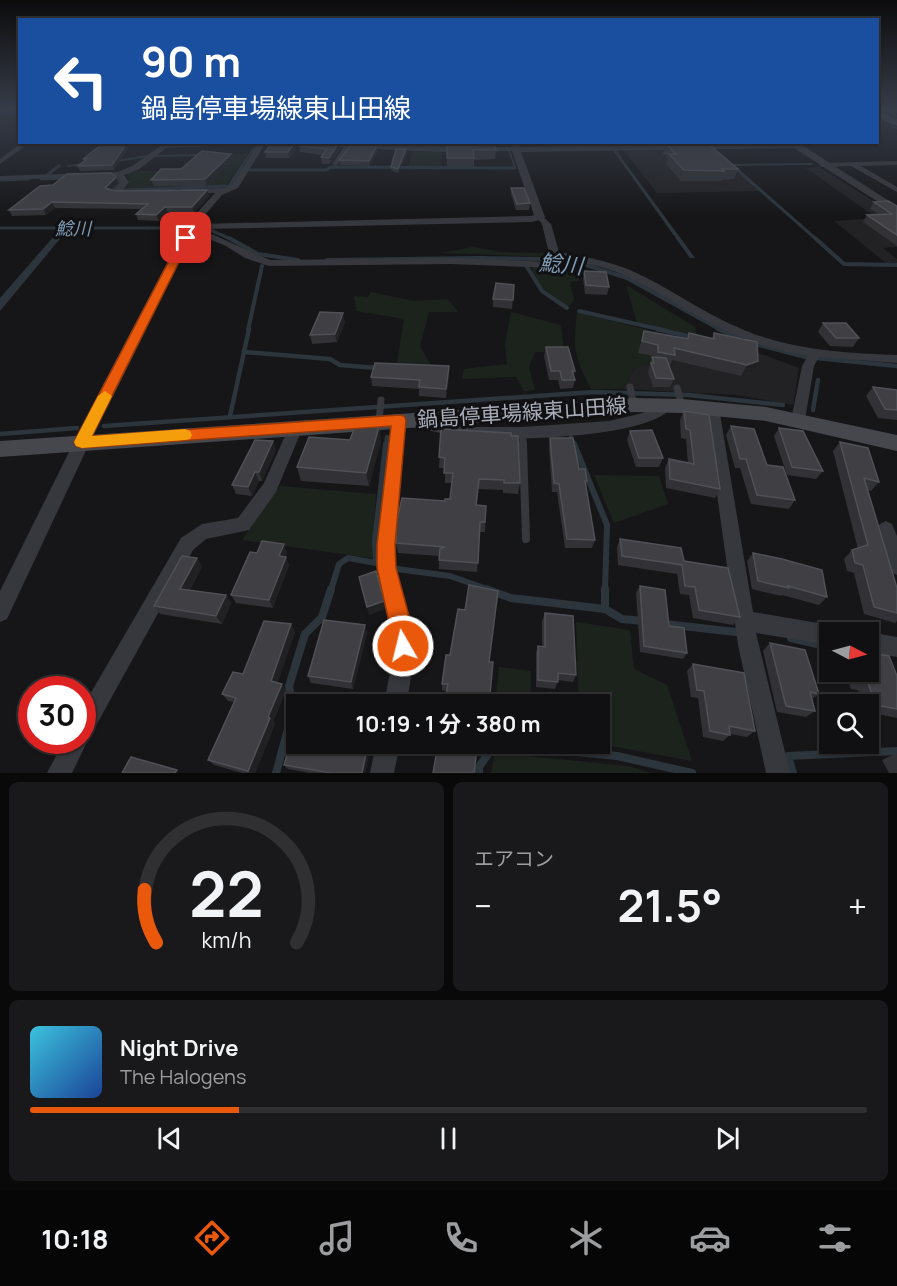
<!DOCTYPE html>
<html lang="ja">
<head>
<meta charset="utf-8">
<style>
  body { margin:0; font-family:Manrope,"Noto Sans JP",sans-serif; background:#19191b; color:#f1f3f6; height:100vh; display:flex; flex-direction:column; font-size:22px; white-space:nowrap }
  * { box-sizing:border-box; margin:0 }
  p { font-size:20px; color:#9c9d9f }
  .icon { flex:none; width:33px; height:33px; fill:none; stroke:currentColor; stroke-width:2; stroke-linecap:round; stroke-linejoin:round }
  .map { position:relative; height:773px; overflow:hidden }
  .panel { display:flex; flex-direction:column; gap:9px; padding:9px; background:#09090a; flex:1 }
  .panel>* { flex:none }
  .hud { position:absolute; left:18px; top:18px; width:861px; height:126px; border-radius:0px; box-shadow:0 2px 4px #0004,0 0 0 2px #303032; background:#1a4fa0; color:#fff; overflow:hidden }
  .needle { width:39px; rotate:96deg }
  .tools { position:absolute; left:819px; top:622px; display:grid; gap:12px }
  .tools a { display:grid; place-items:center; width:60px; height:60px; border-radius:0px; background:#101012; box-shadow:0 2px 4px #0004,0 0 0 2px #303032; font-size:30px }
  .speed { position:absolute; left:18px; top:676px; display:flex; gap:12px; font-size:30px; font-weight:700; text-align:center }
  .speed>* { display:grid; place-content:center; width:78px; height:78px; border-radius:50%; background:#101012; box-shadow:0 2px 4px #0004,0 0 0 2px #303032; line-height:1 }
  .speed .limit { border:9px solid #d22; background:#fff; color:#111 }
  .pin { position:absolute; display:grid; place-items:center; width:51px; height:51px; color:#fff; margin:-26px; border-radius:12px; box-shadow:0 3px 9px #0006 }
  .me { position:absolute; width:66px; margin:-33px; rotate:352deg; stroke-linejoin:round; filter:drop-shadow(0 0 4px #0008) }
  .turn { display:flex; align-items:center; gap:21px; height:126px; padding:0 24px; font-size:27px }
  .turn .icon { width:78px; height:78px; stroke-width:2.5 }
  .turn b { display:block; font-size:42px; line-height:51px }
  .big { font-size:45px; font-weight:700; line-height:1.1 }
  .panel .tile { flex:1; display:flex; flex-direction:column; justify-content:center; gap:9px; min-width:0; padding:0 21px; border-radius:9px; background:#19191b }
  .panel .dial { align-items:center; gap:0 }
  .dial svg { height:156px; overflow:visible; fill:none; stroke:#303032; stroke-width:7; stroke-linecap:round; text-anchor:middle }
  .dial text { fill:#f1f3f6; stroke:none }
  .song { display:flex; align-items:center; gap:18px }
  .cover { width:72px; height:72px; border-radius:9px; background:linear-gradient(135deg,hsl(190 70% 55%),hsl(220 70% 35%)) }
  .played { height:6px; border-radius:3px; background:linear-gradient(90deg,#ea580c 25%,#303032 25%) }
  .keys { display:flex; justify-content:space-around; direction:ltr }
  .heat { display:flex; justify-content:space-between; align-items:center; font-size:33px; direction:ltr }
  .panel .tiles { flex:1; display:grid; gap:9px; grid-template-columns:1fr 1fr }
  .tile:last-child { grid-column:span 2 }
  .trip { position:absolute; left:286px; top:694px; width:324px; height:60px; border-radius:0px; background:#101012; box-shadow:0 2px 4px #0004,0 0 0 2px #303032; font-weight:700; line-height:60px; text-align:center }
  .tab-bar { display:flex; height:96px; justify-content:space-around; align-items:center; background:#060607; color:#9c9d9f }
  .tab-bar .icon { width:42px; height:42px }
  .tab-bar .on { color:#ea580c }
  .tab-bar b { font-size:27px; color:#f1f3f6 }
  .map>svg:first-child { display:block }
  .built { fill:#222225 }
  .green { fill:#1c231d }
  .water { fill:#2c353c }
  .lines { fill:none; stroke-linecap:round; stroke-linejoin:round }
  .stream-far5 { stroke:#2c353c; stroke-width:2 }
  .stream-far4 { stroke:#2c353c; stroke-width:3 }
  .stream-far3 { stroke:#2c353c; stroke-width:4 }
  .stream-far2 { stroke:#2c353c; stroke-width:4.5 }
  .stream-far1 { stroke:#2c353c; stroke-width:6 }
  .stream { stroke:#2c353c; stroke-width:8 }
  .service-far1 { stroke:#37383d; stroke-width:7 }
  .service { stroke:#37383d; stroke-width:8 }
  .minor { fill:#37383d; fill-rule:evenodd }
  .tertiary { fill:#37383d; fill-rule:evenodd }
  .secondary { fill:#45474d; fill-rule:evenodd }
  .primary { fill:#53555c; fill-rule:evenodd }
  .wall { fill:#323236 }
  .shaded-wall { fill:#212124 }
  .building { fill:#3f3f44; stroke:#4f5156; stroke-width:1.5 }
  .route { fill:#ea580c; stroke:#983908; stroke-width:1.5 }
  .slow { fill:#f59e0b }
  .labels { text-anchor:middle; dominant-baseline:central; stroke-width:6; stroke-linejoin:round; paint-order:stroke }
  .far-water-label { font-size:18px; font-style:italic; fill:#7f9bb3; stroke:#111113 }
  .street-label { font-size:21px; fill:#a8adb8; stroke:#111113 }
  .water-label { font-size:22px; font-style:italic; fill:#7f9bb3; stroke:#111113 }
</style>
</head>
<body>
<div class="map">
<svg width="897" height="773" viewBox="0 0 897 773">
  <rect width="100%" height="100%" fill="#161618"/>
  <g class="built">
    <polygon points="712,148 760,191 657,193 623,149"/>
    <polygon points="819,167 897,216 897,247 883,248 897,259 897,263 886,263 834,221 877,218 806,168"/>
    <polygon points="652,331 756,352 799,368 793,405 736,395 622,389 636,368 651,364"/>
  </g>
  <g class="green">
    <polygon points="413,151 442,152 441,168 408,167"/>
    <path d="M197,154H248L227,185L207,188L123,189L129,182L127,173C156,166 186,178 216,178L226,168L213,166L186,167Z"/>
    <polygon points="472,247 502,252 549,253 547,257 441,253"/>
    <path d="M531,265L578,268L580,281L570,282L574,300L569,306C554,301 532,282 531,265Z"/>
    <polygon points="626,285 695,327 697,335 637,323"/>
    <polygon points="371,292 413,301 448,299 458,312 429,312 420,346 432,367 397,364 404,319 356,311 354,296 368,297"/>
    <polygon points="511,312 561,325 564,352 535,352 529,367 535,390 524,391 516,377 462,379 464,369 507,364 505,344"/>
    <path d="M577,312L652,331L651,364L636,368L622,389H591C574,355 573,350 577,312Z"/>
    <polygon points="594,475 659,476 668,504 614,523"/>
    <polygon points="280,486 376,494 372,558 242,540"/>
    <polygon points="576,622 630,630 634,669 667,685 692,761 600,744 600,705 579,705"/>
    <polygon points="499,667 531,671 530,705 495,705"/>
    <polygon points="495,753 629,766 651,773 491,773"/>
  </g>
  <g class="water">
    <polygon points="612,149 615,149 695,258 690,258"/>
    <polygon points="64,234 0,311 0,298 55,235"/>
  </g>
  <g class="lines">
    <g class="stream-far5">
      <polyline points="892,112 897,118"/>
      <polyline points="891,126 897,128"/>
      <polyline points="264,144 278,143"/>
      <polyline points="616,144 669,144"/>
      <polyline points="509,151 515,167"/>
      <polyline points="155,156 199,155"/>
      <polyline points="117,161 147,156"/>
      <polyline points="731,165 812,164"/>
      <polyline points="68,166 85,164"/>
      <polyline points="733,166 735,167"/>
      <polyline points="57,167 59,166"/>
      <polyline points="241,167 256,145"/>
      <polyline points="330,167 422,167"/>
    </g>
    <g class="stream-far4">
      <polyline points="733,166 816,239"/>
      <polyline points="249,170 327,170 330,167 515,168 514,166"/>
      <polyline points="47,175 59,166"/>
      <polyline points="112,178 116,178 121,183 113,190"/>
      <polyline points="41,179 67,178"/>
      <polyline points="0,180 29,179"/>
      <polyline points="124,190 229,186 242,166"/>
      <polyline points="0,228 183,228"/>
      <polyline points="210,230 231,239"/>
    </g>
    <g class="stream-far3">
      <polyline points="229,238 258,254 298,260"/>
      <polyline points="815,238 844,264 897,265"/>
      <polyline points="327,260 479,258 542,259 583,264 627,278 721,330"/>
      <polyline points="527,267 542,291 567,308"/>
      <polyline points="579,311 663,330"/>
      <polyline points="248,330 262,266"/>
    </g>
    <g class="stream-far2">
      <polyline points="657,329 692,337"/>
      <polyline points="718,329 739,338"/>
      <polyline points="752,343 806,357 897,366"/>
      <polyline points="244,352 330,359 340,365 377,368"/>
      <polyline points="813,410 818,380"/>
      <polyline points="230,416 249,329"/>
      <polyline points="104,426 594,392 689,395 783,405"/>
      <polyline points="0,434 77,428"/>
      <polyline points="571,437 574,445"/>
      <polyline points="386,445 387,437"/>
    </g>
    <g class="stream-far1">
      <polyline points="574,444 607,525 605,590"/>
      <polyline points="397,569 450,576 490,590"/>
      <polyline points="331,590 339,564 348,558 376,563 375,541 386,444"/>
    </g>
    <g class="stream">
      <polyline points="486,589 511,598 605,609 622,619 644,621"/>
      <polyline points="605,609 605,589"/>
      <polyline points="665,624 736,632"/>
      <polyline points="791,638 830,647"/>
      <polyline points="496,744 617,756 692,773"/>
      <polyline points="276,773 293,711 289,686 305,634 322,617 331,589"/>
      <polyline points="479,773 479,767 495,744"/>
      <polyline points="793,773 788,756 897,751"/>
    </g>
    <g class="service-far1">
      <polyline points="630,387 634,405"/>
      <polyline points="677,388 682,406"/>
      <polyline points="379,421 381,400"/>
      <polyline points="523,433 523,445"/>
    </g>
    <polyline class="service" points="523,444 526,539"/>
    <g class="minor">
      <polygon points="23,142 31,142 0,164 0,159"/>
      <path d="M201,142H271L265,144L238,188L222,195L198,223V228L270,260L451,258L551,262L542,224L536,217L540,214L551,224L559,252C583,256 607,261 630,270C669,287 704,314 744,330C792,350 845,353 897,355V363L819,357L814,366L805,420L803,424H793L791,420L802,366L808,356C777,351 748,342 720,328C687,312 657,290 623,275C603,266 582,262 560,259L562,265L557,268L451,264L269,266L245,258L226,246L191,232L188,223L215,193H182L178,191L182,189L225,188L232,184L258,144L166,148L138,170L124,175L129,182L123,190H136L137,192L133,194H114L113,192L121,182L117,176L0,180V176L118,172L132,166L162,145Z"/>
      <path d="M278,142C356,142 434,148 513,147L512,142H519L520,149L517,151L442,152L351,148L336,166L332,164L344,147Z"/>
      <polygon points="897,161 897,165 861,166 897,187 897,192 851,166 823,167 819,165 823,163"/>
      <path d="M667,400L674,405C652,439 513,440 474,438C451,436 428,430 406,426C401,472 392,518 396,564C398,586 408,606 412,627C416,653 411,680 406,705H384L391,666L393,638L391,620L378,574V530L394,416L399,415L471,427H523L609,421L643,413Z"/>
      <polygon points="712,403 717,404 719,408 753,612 830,625 837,628 839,633 830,633 830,645 756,633 790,773 766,773 738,645 705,408 707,404"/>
      <polygon points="296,422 301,423 303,427 276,492 249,530 206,539 193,550 88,740 72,773 47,773 64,741 82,741 82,708 181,538 202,524 238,518 264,483 289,427 291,423"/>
      <polygon points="82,436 87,438 90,442 7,619 0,622 0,591 74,442 77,438"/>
      <polygon points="886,521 892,524 897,536 897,575 890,572 877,529 880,524"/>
      <polygon points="868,632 897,637 897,657 868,652 868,633 865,633"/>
      <polygon points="376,744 400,744 394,773 370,773"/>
    </g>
    <polygon class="tertiary" points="797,142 897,206 897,214 794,148 521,152 545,217 544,219 531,222 204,229 191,239 88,447 82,449 76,447 73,442 180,238 190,228 198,224 531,216 534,215 512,151 514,147"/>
    <polygon class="secondary" points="634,398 682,399 766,407 897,435 897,451 766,421 682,413 634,412 0,457 0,441"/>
    <polygon class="primary" points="878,112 897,119 897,126 878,118"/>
  </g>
  <g class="wall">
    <polygon points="273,142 297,142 298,146 289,158 266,158 265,152"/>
    <polygon points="398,142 422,142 422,144"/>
    <polygon points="462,142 491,142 491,144 462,145"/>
    <polygon points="127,143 128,148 114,170 80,171 78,166 84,161 83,159"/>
    <polygon points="665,143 738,169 734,179 721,180 721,181 681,181 666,164 668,158 663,153"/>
    <polygon points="447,145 496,150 495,159 474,160 474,167 447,167"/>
    <polygon points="299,146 340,149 330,164 322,164 321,157 322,155 300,152"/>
    <polygon points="377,146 378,151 369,166 340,165 339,160"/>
    <polygon points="407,153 398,173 391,170 391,167"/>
    <polygon points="231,154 233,160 207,186 154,186 151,180"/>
    <polygon points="118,182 111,190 115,191 207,190 209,196 194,213 168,212 159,221 138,220 136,214 141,209 55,208 46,215 12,216 9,210"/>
    <polygon points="511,188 530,203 529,210 516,210 511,194"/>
    <polygon points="874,202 897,206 897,246 863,222 867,215 878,214 870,209"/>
    <polygon points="584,271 609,287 607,295 585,294 583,279"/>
    <polygon points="514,285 512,309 493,307 493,299"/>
    <polygon points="345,322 337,342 312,344 310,335"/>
    <polygon points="823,323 859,338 853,347 830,346 818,332"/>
    <polygon points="644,331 687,338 689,333 712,338 714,333 757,342 752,372 741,376 672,360 670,366 669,366 674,379 670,387 653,387 648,372 652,357 654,357 654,356 638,353"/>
    <polygon points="546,347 575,371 574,376 575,380 573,388 560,389 558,380 549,380 544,356"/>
    <polygon points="449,375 446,398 419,396 419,389 372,386 371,377"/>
    <polygon points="873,387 897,390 897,420 878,418 866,396"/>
    <polygon points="684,411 720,489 715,498 666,488 665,468 669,459 688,463 686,439 681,438 680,420"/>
    <polygon points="731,426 767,465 795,500 789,509 751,504 740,468 735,468 726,435"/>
    <polygon points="379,427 381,441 369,486 301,481 297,467 350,440"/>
    <polygon points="779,428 823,471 816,479 787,475 774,436"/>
    <polygon points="441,429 520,483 518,494 503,493 503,490 478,489 477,506 486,506 485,532 480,532 477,572 439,569 439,556 398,553 396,543 445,501 450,499 452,483 445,483 445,468 439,468"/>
    <polygon points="630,431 663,458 659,467 636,467 627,440"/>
    <polygon points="550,438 579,469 587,481 586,487 595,540 592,548 565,548 557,492 552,492 549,447"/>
    <polygon points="840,442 879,482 871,491 868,490 897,588 897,621 895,623 864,614 854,573 847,571 844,559 852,550 858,549 833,451"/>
    <polygon points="276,450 262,481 259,481 252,496 236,494 232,485"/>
    <polygon points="620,539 684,561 740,617 733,625 693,618 689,595 680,594 677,574 618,565 617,547"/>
    <polygon points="287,552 285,557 289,565 273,608 236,603 231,595 257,553"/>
    <polygon points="753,553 827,597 819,605 782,595 781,596 752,589 747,561"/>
    <polygon points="202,566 190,590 226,595 231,603 222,624 160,614 154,606"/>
    <polygon points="640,586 687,653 683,659 640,652 636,593"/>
    <polygon points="545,613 576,675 573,682 558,680 555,689 536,687 536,653 538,646 542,647 542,621"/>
    <polygon points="291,624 295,632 277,683 286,690 273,722 275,724 255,773 242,773 214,765 208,760 234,702 228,701 222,694"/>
    <polygon points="365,625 367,633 353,689 311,683 308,676"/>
    <polygon points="770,643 819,694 812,699 815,711 806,717 777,712 763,651"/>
    <polygon points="489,662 446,691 442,690 442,684"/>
    <polygon points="693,664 755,731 747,737 730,734 730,735 723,741 703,737 698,698 691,697 687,671"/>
    <polygon points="845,672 868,672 897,676 897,718 868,712 868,705 863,705 858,690 851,689"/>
    <polygon points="327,744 371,744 365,773 309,773 288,769 284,765 326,746"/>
    <polygon points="485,744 483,756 476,755 433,773"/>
    <polygon points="897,753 897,773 889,773 882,760"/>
  </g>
  <g class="shaded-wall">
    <polygon points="295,142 297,142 298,146 289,158 288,152"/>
    <polygon points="339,142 340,149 330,164 329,158"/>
    <polygon points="127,143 128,148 114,170 112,165"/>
    <polygon points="377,146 378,151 369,166 369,161"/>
    <polygon points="406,149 407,153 398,173 398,169"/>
    <polygon points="231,154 233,160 207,186 205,179"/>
    <polygon points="116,177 118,182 107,194 105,188"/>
    <polygon points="207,190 209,196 194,213 192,207"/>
    <polygon points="52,202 55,208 46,215 43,209"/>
    <polygon points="165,207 168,212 159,221 156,215"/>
    <polygon points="343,313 345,322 337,342 335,334"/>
    <polygon points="758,361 752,372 741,376 747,365"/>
    <polygon points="449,366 449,375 446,398 446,389"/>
    <polygon points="379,427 381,441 369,486 366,473"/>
    <polygon points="273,441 276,450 262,481 259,472"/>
    <polygon points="255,472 259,481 252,496 248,487"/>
    <polygon points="284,544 287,552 282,564 279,556"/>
    <polygon points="286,557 289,565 273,608 269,600"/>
    <polygon points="197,558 202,566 186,597 180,589"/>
    <polygon points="226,595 231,603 222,624 216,616"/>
    <polygon points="384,601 386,609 369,615 367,607"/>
    <polygon points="291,624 295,632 276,688 271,681"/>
    <polygon points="365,625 367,633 353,689 351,682"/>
    <polygon points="282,684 286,690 273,722 275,724 255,773 250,773 248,771 268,717"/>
    <polygon points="368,744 371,744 365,773 362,773"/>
  </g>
  <g class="building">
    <polygon points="273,142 295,142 288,152 265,152"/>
    <polygon points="302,142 339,142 329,158 321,157 327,149 299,146"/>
    <polygon points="127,143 112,165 78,166 88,158 83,159 102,144"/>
    <polygon points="665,143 707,143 738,169 722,169 724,171 684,170 669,154 676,154"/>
    <polygon points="494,144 496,150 473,150 474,158 447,158 447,145"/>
    <polygon points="351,145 377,146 369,161 339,160"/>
    <polygon points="396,149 406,149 398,169 391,167"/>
    <polygon points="202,151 231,154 205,179 151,180 161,169 181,169"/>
    <polygon points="111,173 116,177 105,188 115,191 207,190 192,207 165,207 156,215 136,214 148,204 52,202 43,209 9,210 40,186 53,185 67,174"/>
    <polygon points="511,188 524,188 530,203 517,204"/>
    <polygon points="888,201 897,206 897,235 867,215 892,214 874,202"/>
    <polygon points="584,271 606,272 609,287 586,285"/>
    <polygon points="496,283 514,285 513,300 493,299"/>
    <polygon points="320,312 343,313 335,334 310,335"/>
    <polygon points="823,323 846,323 859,338 836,338"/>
    <polygon points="644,331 688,339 689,333 714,339 714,333 757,342 758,361 747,365 674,348 675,355 658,352 658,345 642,341"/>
    <polygon points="546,347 568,347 575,371 572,371 575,380 562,380 560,371 551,371"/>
    <polygon points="652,357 666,358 674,379 656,378 651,363 654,363"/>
    <polygon points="375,363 449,366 446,389 419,387 420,380 371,377"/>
    <polygon points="873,387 897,390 897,410 885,409"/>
    <polygon points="684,411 709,415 720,489 670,479 669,459 694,464 690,430 686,429"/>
    <polygon points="355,426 379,427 366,473 297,467 309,437 350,440"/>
    <polygon points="731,426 754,429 767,465 783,467 795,500 757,495 746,459 740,459"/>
    <polygon points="779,428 803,431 823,471 792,467"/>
    <polygon points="441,429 511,433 511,436 518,436 520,483 504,483 504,480 479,479 476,505 486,506 485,522 480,522 478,563 439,560 440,549 445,547 396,543 396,525 402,498 445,501 445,499 450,499 453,473 444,473 445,458 439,457"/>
    <polygon points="652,430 663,458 639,458 630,431"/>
    <polygon points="550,438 573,438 579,469 585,469 587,481 585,481 595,540 567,539 559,484 554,483"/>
    <polygon points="255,440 273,441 259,472 255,472 248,487 232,485"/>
    <polygon points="840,442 868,448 879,482 864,478 897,588 897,613 874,607 863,565 855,563 852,550 868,545"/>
    <polygon points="620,539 681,548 684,561 728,568 740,617 699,610 695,587 685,586 682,565 622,556"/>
    <polygon points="262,541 284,544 279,556 286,557 269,600 231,595 250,552 257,553"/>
    <polygon points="753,553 782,559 822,570 827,597 788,586 789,588 758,581"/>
    <polygon points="182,556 197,558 180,589 226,595 216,616 154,606"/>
    <polygon points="376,571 384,601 367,607 359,577"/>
    <polygon points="469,585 498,591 489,662 493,662 489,705 444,705 448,684 442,684 446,655 450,655 458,609 465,610"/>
    <polygon points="640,586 665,590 669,626 684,628 687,653 644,646"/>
    <polygon points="545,613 573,616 576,675 558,673 558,682 538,680 538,646 545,647"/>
    <polygon points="324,620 365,625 351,682 308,676"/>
    <polygon points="264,621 291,624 271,681 282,684 268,717 270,718 248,771 208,760 236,698 222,694 233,672 243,674"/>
    <polygon points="770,643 805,650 819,694 810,692 815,711 786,706"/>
    <polygon points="868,652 889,656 897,676 897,709 876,705 868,683 861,682 857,672 868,672"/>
    <polygon points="693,664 744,673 755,731 729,726 730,735 710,731 704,691 697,690"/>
    <polygon points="291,741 297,742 297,744 311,744 326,746 327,744 368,744 362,773 331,773 284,765"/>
    <polygon points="438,744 485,744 484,751 477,749 474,773 433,773"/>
    <polygon points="131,757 177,770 175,773 122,773"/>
  </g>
  <linearGradient id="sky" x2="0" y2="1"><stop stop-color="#0c0c0d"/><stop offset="0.5" stop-color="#363c48"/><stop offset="1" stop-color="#363c48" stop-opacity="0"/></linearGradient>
  <rect width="897" height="218" fill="url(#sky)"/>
  <polygon class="route" points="186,235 191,238 92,436 399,415 404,416 406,420 395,545 396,568 412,627 414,646 411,654 403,657 396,654 377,568 377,545 391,426 82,448 76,446 74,442 181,238"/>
  <polygon class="slow" points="105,391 112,396 92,436 185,429 190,431 192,435 190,439 185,440 82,448 76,446 74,442 98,396"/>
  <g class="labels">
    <g class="far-water-label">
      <text x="73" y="228">鯰川</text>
    </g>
    <g class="street-label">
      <text transform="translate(522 412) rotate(-4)">鍋島停車場線東山田線</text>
    </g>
    <g class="water-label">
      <text transform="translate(561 264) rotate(5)">鯰川</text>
    </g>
  </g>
</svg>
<div class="tools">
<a><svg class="needle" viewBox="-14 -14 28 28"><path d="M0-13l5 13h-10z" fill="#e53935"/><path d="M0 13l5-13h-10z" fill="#9c9d9f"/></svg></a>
<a><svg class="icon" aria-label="search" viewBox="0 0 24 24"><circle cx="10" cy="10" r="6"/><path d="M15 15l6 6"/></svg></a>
</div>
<div class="speed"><div class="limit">30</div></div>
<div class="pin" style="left:186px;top:238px;background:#d93025"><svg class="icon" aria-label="arrive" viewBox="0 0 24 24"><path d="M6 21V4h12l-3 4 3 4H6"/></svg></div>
<svg class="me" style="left:403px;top:646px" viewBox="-20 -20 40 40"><circle r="17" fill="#ea580c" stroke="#fff" stroke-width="3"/><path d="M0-11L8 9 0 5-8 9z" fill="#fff"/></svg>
<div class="trip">10:19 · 1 分 · 380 m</div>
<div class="hud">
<div class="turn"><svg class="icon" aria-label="left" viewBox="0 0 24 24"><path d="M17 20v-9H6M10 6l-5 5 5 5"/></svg><div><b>90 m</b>鍋島停車場線東山田線</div></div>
</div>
</div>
<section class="panel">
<div class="tiles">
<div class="tile dial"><svg viewBox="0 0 100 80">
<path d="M14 69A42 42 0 1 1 86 69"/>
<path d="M14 69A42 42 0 0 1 8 42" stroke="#ea580c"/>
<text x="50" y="56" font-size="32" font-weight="700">22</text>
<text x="50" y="72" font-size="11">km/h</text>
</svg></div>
<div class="tile"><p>エアコン</p>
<div class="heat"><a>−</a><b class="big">21.5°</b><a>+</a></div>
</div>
<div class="tile">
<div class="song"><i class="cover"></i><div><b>Night Drive</b><p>The Halogens</p></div></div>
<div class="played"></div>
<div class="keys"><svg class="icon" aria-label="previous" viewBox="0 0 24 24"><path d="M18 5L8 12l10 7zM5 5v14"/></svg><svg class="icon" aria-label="pause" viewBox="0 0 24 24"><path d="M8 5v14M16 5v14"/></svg><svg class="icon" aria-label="next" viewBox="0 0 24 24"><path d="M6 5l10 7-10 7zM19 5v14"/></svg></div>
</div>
</div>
</section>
<nav class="tab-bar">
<b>10:18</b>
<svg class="icon on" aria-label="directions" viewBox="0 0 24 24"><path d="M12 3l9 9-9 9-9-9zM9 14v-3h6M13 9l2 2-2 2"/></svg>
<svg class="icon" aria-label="music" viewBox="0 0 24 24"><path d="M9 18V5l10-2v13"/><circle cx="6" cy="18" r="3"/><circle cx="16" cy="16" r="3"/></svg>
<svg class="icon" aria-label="phone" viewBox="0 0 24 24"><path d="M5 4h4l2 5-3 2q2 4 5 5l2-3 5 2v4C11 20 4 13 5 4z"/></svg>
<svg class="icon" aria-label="climate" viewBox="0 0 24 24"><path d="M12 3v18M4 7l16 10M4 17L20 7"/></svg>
<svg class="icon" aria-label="car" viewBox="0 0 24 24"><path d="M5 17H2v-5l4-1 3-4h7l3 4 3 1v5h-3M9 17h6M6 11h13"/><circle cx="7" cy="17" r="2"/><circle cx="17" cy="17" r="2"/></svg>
<svg class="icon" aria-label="filters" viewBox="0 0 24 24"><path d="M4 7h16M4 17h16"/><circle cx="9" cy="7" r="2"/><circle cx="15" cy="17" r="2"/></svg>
</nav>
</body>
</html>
